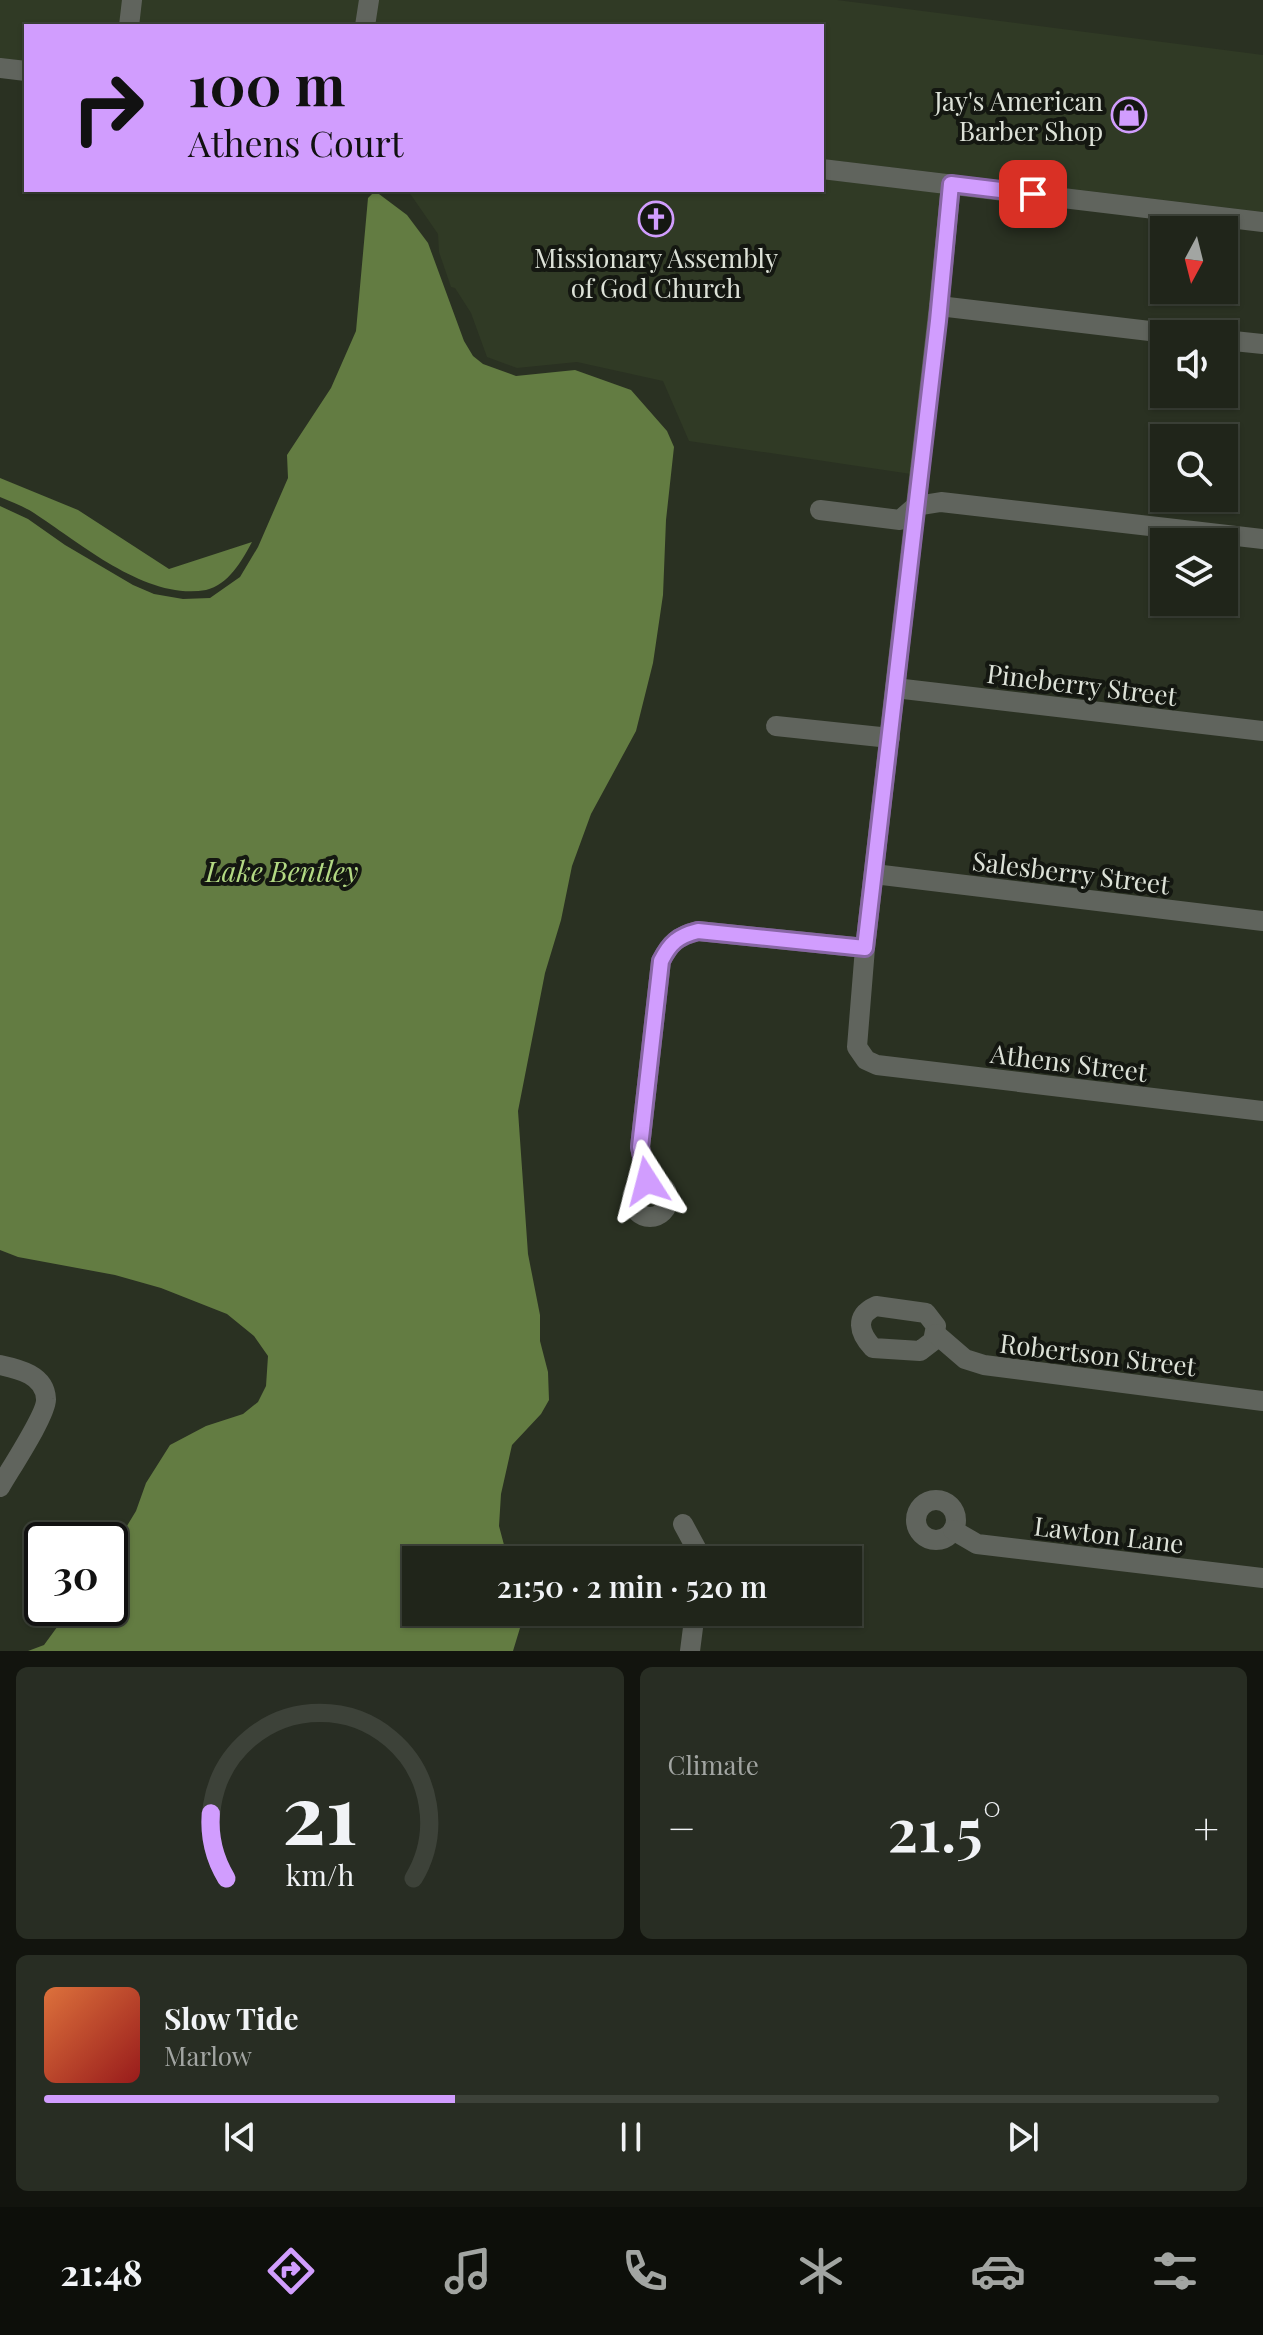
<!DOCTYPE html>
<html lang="en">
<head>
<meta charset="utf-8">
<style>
  body { margin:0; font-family:"Playfair Display",serif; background:#282d23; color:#f1f3f6; height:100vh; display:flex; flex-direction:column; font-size:30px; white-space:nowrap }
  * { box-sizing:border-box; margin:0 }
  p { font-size:26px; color:#a2a5a2 }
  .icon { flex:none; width:44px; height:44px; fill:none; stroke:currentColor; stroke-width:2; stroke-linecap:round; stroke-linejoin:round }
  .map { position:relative; height:1651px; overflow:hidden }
  .panel { display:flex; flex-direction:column; gap:16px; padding:16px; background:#12140e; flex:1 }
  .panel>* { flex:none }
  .banner { position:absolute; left:24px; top:24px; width:800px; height:168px; border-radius:0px; box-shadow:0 2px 6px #0004,0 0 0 2px #3d4239; background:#d19dfe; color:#111; overflow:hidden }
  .needle { width:52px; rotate:187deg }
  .fabs { position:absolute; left:1150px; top:216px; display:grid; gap:16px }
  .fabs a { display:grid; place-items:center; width:88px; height:88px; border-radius:0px; background:#20251a; box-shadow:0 2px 6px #0004,0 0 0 2px #3d4239; font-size:40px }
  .speed { position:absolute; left:24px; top:1522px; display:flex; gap:16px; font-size:40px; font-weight:700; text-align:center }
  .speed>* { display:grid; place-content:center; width:104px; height:104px; border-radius:50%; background:#20251a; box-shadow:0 2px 6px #0004,0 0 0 2px #3d4239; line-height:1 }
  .speed .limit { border:4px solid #111; border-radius:12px; background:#fff; color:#111 }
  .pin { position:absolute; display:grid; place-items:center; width:68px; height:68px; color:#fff; margin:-34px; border-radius:16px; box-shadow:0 4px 12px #0006 }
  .me { position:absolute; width:88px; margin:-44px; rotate:351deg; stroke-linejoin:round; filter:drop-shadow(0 0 6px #0008) }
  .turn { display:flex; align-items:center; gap:28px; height:168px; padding:0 32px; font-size:36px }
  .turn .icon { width:104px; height:104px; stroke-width:2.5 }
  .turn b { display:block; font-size:56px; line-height:68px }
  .big { font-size:60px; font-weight:600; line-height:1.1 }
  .panel .tile { flex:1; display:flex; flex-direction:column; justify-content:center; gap:12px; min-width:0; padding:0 28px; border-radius:12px; background:#282d23 }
  .panel .dial { align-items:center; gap:0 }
  .dial svg { height:208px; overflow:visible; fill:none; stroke:#3d4239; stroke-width:7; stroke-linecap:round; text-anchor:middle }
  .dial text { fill:#f1f3f6; stroke:none }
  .song { display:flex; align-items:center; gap:24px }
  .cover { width:96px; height:96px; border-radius:12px; background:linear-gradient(135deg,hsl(20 70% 55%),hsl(0 70% 35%)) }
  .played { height:8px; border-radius:4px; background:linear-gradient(90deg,#d19dfe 35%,#3d4239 35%) }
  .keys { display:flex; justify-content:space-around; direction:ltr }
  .heat { display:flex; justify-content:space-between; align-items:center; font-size:44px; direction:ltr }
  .panel .tiles { flex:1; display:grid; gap:16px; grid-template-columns:1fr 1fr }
  .tile:last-child { grid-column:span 2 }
  .trip { position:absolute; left:402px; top:1546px; width:460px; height:80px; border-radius:0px; background:#20251a; box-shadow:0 2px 6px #0004,0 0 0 2px #3d4239; font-weight:600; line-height:80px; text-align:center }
  .tab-bar { display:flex; height:128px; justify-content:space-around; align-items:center; background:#0d0f0a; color:#a2a5a2 }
  .tab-bar .icon { width:56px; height:56px }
  .tab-bar .current { color:#d19dfe }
  .tab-bar b { font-size:36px; color:#f1f3f6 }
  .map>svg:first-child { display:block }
  .built { fill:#303a25 }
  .water { fill:#637c42 }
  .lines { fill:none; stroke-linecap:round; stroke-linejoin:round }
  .minor { stroke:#60645d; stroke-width:20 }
  .route-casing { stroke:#8866a5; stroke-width:20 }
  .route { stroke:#d19dfe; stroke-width:14 }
  .labels { text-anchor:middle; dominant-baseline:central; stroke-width:8; stroke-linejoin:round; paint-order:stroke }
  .poi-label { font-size:26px; fill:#dde2d8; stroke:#141711; text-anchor:end }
  .street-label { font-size:26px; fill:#dde2d8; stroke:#141711 }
  .water-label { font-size:28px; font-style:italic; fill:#b3d983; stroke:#141711 }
</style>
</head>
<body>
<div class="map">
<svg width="1263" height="1651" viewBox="0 0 1263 1651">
  <rect width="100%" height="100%" fill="#2a3122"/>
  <g class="built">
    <polygon points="0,0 124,0 121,26 26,26 26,61 0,58"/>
    <polygon points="141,0 361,0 358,26 138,26"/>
    <polygon points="378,0 837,0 1263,55 1263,212 822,159 822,26 375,26"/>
    <polygon points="822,179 941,193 911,474 689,441 663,381 577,362 517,368 487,357 471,313 455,288 451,287 439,252 438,234 411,195 405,190 822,190"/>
  </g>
  <g class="water">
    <polygon points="375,191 407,215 428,243 464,341 473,356 483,364 516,376 575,370 631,390 667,431 674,447 666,520 663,595 653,663 636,731 591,814 572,866 561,920 545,973 518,1111 528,1254 540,1315 540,1341 548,1372 549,1400 541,1414 512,1445 501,1494 499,1526 508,1560 416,1560 416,1612 519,1612 520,1628 513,1651 28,1651 44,1645 71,1608 110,1608 110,1554 136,1511 146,1483 170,1445 206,1426 243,1414 258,1402 266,1386 268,1356 254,1336 227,1314 161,1288 115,1275 18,1257 0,1250 0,506 28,519 65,545 133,585 154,594 183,599 210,598 240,577 258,547 288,478 287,455 331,388 356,331 368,198"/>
    <path d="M0,478L78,510L169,569L252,542C242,561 228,585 206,590C147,601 80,543 34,513C23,506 11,502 0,497Z"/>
  </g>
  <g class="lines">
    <g class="minor">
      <polyline points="129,26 132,0"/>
      <polyline points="365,26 369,0"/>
      <polyline points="0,68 26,71"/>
      <polyline points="822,169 1263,222"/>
      <polyline points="951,184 939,306 865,948 857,1047 866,1060 877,1065 1263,1111"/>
      <polyline points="939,306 1175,334"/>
      <polyline points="1224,340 1263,344"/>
      <polyline points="820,510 900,520 916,506 941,502 1263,539"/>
      <polyline points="895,688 1263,731"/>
      <polyline points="776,726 890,738"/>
      <polyline points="874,874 1263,921"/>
      <circle cx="650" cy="1199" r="18"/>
      <path d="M647,1181L640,1147L661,961C670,943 678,936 698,931L865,948"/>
      <path d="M876,1306L926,1313L936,1326L933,1341L920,1351L873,1348C859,1333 854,1316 876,1306Z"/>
      <polyline points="936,1334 965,1359 984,1365 1263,1401"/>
      <path d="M0,1365C19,1369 45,1375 46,1399C47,1414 9,1471 0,1487"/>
      <circle cx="936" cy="1520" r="20"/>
      <polyline points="683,1524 696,1548 697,1560"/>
      <polyline points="953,1530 977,1544 1263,1578"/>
      <polyline points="690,1651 695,1612"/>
    </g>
  </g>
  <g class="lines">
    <g class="route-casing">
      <path id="route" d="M647,1181L640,1147L661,961C670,943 678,936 698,931L865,948L938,321L951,184L1033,194"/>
    </g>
    <use href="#route" class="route"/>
  </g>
  <defs>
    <g id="shop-ring" transform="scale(1.8)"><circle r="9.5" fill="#141711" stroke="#d19dfe" stroke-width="1.5"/><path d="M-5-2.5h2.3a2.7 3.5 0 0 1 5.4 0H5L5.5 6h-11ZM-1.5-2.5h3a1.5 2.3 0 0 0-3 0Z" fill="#d19dfe"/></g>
    <g id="church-ring" transform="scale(1.8)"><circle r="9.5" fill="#141711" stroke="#d19dfe" stroke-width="1.5"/><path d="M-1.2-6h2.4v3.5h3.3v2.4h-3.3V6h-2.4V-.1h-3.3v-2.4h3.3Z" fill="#d19dfe"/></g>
  </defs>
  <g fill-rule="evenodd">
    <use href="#shop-ring" x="1129" y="115"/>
    <use href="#church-ring" x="656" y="219"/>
  </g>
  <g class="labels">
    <g class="poi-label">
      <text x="1103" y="100">Jay's American<tspan x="1103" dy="30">Barber Shop</tspan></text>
      <text x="656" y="257" text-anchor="middle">Missionary Assembly<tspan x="656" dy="30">of God Church</tspan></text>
    </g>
    <g class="street-label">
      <text transform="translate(1082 684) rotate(7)">Pineberry Street</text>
      <text transform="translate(1071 872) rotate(7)">Salesberry Street</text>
      <text transform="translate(1069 1062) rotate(7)">Athens Street</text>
      <text transform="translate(1098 1354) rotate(7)">Robertson Street</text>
      <text transform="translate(1109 1534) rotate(7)">Lawton Lane</text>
    </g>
    <g class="water-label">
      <text x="282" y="870">Lake Bentley</text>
    </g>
  </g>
</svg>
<div class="fabs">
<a><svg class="needle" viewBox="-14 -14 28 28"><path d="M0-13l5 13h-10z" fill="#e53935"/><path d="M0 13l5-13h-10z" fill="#a2a5a2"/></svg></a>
<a><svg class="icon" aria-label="sound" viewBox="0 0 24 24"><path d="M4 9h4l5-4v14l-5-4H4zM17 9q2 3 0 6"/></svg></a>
<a><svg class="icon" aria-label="search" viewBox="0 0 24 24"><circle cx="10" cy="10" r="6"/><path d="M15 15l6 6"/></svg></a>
<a><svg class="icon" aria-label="layers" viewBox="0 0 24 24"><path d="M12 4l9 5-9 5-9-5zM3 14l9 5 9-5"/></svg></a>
</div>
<div class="speed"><div class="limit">30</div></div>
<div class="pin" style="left:1033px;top:194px;background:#d93025"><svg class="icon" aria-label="arrive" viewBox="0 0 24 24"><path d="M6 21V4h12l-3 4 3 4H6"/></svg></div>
<svg class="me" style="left:647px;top:1181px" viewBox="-20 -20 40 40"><path d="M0-17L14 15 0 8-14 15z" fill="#d19dfe" stroke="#fff" stroke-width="4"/></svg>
<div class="trip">21:50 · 2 min · 520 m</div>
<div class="banner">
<div class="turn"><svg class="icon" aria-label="right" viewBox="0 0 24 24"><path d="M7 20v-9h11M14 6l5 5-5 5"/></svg><div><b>100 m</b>Athens Court</div></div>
</div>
</div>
<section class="panel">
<div class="tiles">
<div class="tile dial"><svg viewBox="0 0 100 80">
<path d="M14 69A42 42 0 1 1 86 69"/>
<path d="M14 69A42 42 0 0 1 8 44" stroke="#d19dfe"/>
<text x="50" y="56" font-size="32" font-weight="700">21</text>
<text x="50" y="72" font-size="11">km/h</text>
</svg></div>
<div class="tile"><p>Climate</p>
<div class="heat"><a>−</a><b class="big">21.5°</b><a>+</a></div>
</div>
<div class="tile">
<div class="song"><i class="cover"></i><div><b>Slow Tide</b><p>Marlow</p></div></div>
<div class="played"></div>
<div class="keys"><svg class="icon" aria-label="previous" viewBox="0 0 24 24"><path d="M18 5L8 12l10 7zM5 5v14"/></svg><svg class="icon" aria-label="pause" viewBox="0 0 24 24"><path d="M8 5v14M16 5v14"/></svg><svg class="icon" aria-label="next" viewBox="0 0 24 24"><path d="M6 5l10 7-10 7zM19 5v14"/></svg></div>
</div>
</div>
</section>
<nav class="tab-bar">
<b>21:48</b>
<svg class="icon current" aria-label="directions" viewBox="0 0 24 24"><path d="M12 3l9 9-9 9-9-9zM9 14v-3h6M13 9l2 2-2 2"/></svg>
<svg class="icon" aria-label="music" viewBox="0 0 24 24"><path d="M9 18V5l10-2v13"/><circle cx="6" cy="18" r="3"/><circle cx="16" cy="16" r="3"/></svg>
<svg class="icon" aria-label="phone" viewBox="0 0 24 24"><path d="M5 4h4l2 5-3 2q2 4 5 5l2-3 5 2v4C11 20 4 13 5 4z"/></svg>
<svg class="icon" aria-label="climate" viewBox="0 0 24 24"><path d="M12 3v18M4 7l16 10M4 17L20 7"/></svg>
<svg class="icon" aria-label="car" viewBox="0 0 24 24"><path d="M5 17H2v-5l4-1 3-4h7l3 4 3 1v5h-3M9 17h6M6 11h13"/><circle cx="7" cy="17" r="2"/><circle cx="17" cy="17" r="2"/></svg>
<svg class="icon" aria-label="filters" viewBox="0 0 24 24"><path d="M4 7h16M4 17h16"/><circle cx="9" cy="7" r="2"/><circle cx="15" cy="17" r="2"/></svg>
</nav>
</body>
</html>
